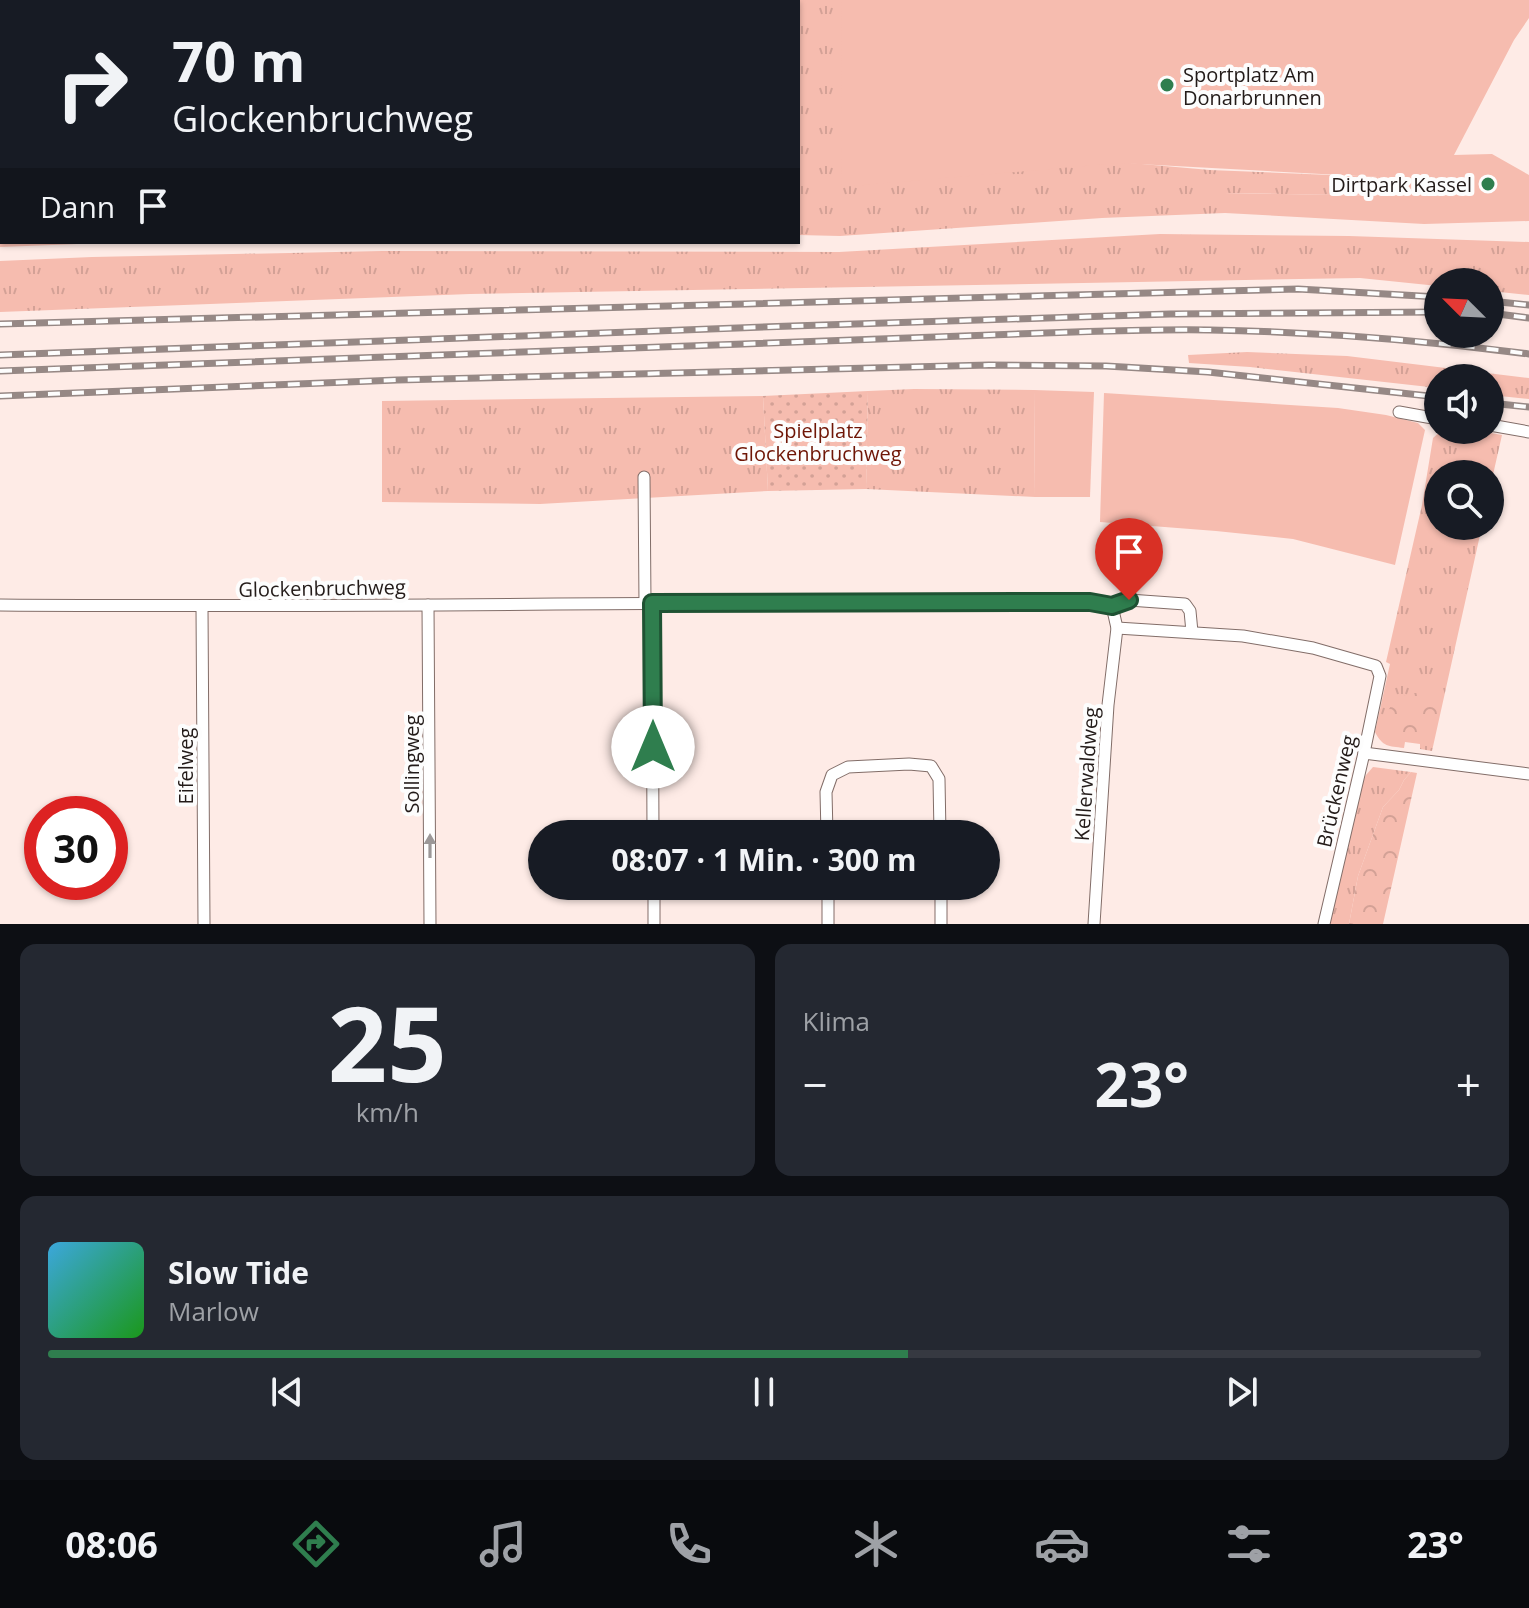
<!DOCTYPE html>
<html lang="de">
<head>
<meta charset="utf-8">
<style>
  body { margin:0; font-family:"Open Sans",sans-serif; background:#242831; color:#f1f3f6; height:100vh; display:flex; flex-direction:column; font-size:30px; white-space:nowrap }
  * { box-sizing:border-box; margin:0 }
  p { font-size:26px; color:#9ea1a6 }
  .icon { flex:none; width:44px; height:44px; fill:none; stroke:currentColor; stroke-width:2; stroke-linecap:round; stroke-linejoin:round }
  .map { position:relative; height:924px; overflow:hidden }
  .side { display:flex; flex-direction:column; gap:20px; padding:20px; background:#0d0f14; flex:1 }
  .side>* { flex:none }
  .hud { position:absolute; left:0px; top:0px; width:800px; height:244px; box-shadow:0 2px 6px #0004; background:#171b24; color:#f1f3f6; overflow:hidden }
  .needle { width:52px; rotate:294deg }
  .buttons { position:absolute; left:1424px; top:268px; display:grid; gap:16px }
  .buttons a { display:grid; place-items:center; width:80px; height:80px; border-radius:50%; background:#171b24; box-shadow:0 2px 6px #0004; font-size:40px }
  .speed { position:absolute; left:24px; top:796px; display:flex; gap:16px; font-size:40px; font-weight:700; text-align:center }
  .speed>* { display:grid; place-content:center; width:104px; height:104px; border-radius:50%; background:#171b24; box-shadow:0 2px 6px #0004; line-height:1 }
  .speed .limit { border:12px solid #d22; background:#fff; color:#111 }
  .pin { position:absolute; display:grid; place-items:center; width:68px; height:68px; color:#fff; margin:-82px -34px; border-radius:50% 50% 50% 0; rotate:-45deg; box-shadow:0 0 8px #0007 }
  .pin .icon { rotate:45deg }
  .me { position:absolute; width:88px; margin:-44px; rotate:0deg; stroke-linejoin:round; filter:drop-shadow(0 0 6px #0008) }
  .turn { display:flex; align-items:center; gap:28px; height:168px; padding:0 40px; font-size:36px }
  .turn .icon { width:104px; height:104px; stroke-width:2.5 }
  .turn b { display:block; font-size:56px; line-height:68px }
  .then { display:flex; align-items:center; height:76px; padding:0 40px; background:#0003; gap:16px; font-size:30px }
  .big { font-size:60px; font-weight:700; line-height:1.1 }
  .side .widget { flex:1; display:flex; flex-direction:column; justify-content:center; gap:12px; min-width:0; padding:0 28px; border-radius:16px; background:#242831 }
  .side .dial { align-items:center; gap:0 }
  .dial b { font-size:104px; line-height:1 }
  .song { display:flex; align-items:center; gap:24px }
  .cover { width:96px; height:96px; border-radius:12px; background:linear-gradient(135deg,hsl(200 70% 55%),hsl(120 70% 35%)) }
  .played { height:8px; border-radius:4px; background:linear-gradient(90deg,#2f7e4e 60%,#363941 60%) }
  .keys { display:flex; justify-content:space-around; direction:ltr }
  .heat { display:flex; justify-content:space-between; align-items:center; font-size:44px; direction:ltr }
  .side .tiles { flex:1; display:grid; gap:20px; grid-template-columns:1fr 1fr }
  .widget:last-child { grid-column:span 2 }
  .trip { position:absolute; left:528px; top:820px; width:472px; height:80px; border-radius:40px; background:#171b24; box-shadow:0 2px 6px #0004; font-weight:700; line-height:80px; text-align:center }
  .dock { display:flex; height:128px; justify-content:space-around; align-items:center; background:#090b0e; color:#9ea1a6 }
  .dock .icon { width:56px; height:56px }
  .dock .active { color:#2f7e4e }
  .dock b { font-size:36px; color:#f1f3f6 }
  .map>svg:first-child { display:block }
  .grass { fill:url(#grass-tufts) }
  .forest { fill:url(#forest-crowns) }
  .park { fill:url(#park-dots) }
  .garden { fill:#f6bcaf }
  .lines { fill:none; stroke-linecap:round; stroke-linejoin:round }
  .stream { stroke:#8acd9f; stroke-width:4 }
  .street-casing { stroke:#826d68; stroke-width:13 }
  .street { stroke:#fff; stroke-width:11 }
  .rail-casing { stroke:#968885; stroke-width:7 }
  .rail { stroke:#fdfdfd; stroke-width:4; stroke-dasharray:12; stroke-linecap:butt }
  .oneway { fill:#9c9898 }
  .route-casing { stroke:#1f5233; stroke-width:20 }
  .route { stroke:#2f7e4e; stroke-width:14 }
  .poi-dot { fill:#2f7e4e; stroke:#fdfdfd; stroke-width:3 }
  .labels { text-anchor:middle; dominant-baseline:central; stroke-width:8; stroke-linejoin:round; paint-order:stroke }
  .poi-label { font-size:20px; fill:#231b19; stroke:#fdfdfd; text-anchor:start }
  .park-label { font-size:20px; fill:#6f1606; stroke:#fdfdfd }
  .street-label { font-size:20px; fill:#231b19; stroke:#fdfdfd }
</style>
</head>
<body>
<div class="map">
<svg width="1529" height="924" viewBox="0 0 1529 924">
  <defs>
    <pattern id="grass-tufts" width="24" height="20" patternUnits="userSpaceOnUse" patternTransform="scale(2)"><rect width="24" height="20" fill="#f6bcaf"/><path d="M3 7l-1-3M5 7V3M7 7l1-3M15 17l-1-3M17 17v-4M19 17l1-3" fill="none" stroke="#d3a196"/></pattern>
    <pattern id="forest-crowns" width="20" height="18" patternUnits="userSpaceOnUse" patternTransform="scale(2)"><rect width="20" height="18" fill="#f6bcaf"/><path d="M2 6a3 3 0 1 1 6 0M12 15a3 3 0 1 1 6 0" fill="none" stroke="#d3a196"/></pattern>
    <pattern id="park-dots" width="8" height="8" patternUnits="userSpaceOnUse" patternTransform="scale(2)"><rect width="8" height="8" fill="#f6bcaf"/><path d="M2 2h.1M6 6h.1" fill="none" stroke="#d3a196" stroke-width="1.8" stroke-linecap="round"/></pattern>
  </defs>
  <rect width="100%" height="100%" fill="#feebe6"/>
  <g class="grass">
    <polygon points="701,0 842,0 842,152 1119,162 1210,170 1378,177 1385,196 1226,193 1225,213 1102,218 840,236 798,235 798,2 695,2"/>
    <polygon points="1160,234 1349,236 1529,242 1529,295 1490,291 1490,282 1438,282 1438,286 1360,278 470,294 0,312 0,261 92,257 383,251 839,252"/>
    <polygon points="1247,352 1347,356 1529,378 1529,399 1490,395 1490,378 1438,378 1438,388 1250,367 1189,363 1188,355"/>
    <polygon points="914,389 1034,390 1035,497 866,489 868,391"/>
    <polygon points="763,396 768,491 540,504 382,502 382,401"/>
    <path d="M1442,430H1474L1502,435L1490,488V474H1438V526H1482L1432,751L1420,749V744L1405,742L1404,748C1388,746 1383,747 1375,732L1390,664L1386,662L1422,505L1433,438Z"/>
    <polygon points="1373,767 1411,772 1404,780 1399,790 1383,807 1358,876 1349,924 1329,924 1361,785 1366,775"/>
  </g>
  <g class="forest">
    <path d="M1432,686H1437C1448,700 1436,724 1429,738C1416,742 1404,739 1391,743L1384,739C1381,722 1388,700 1407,695C1417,692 1423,693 1432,686Z"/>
    <polygon points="1411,772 1417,773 1383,924 1349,924 1358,876 1383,807 1399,790 1404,780"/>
  </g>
  <g class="park">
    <polygon points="0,0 533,0 531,2 2,2 2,106 0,107"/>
    <polygon points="868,391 866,489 768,491 763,396"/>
  </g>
  <g class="garden">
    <polygon points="842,0 1529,0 1529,18 1514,40 1454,155 1492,154 1529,175 1529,221 1424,224 1225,213 1225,193 1385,196 1378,177 1119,163 841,187"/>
    <polygon points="0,128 2,128 2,242 130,242 0,247"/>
    <polygon points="1034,390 1094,392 1090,497 1035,497"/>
    <polygon points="1104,393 1338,408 1386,415 1418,423 1425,430 1395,565 1293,539 1216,531 1100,522"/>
  </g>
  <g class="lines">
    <polyline class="stream" points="477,2 482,0"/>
    <g class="street-casing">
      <g id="street">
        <polyline points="1399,412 1438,419"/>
        <polyline points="1490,425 1529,432"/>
        <polyline points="644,477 645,603"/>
        <polyline points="652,603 653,834"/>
        <path d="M0,605C363,608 727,601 1090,602L1112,606L1129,600L1185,604L1190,611L1192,632"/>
        <polyline points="428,605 430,924"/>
        <polyline points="202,607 204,924"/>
        <polyline points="1117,628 1243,636 1313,648 1376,666 1380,676 1364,753 1324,924"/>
        <polyline points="1364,753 1529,774"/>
        <polyline points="827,834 826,792 832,775 848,767 909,764 931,766 939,779 940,834"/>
        <polyline points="654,886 654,924"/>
        <polyline points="828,886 828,924"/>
        <polyline points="941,886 941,924"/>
        <polyline points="1094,924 1108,705 1117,628 1112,606"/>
      </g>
    </g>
    <use href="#street" class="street"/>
    <g class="rail-casing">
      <g id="rail">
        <polyline points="617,2 624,0"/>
        <polyline points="0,113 2,113"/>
        <polyline points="1490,301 1529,305"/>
        <polyline points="1490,313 1529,318"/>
        <polyline points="0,324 1298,289 1438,297"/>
        <polyline points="0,355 792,326 1170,314 1438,312"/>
        <path d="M0,371L1074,332C1120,331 1165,329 1210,330C1316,332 1423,340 1529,354"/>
        <polyline points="0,396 397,380 989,365 1106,366 1208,372 1438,397"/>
        <polyline points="1490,403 1529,407"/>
      </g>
    </g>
    <use href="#rail" class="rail"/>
  </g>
  <defs><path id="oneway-solid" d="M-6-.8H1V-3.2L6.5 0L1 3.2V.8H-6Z" transform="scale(2)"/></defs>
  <use class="oneway" href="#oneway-solid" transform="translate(430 846) rotate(-90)"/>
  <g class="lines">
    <g class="route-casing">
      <polyline id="route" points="653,747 652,603 1061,602 1090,602 1112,606 1129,600"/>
    </g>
    <use href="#route" class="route"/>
  </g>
  <g class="poi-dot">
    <circle cx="1167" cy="85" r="8"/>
    <circle cx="1488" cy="184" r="8"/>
  </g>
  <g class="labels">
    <g class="poi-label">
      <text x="1183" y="74">Sportplatz Am<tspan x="1183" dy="23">Donarbrunnen</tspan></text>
      <text x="1472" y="184" text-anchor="end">Dirtpark Kassel</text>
    </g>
    <g class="park-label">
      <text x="818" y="430">Spielplatz<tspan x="818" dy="23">Glockenbruchweg</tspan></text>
    </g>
    <g class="street-label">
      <text transform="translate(322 588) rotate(-1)">Glockenbruchweg</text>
      <text transform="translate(411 764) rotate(-90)">Sollingweg</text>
      <text transform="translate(185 766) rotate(-90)">Eifelweg</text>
      <text transform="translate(1086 774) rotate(-86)">Kellerwaldweg</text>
      <text transform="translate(1336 791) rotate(-77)">Brückenweg</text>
    </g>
  </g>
</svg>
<div class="buttons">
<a><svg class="needle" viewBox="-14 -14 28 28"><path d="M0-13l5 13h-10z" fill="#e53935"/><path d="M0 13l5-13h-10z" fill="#9ea1a6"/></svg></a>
<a><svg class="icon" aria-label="sound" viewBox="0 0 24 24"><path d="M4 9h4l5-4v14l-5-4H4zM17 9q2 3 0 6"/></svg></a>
<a><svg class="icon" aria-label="search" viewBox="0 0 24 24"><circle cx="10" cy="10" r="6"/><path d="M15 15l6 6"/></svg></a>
</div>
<div class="speed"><div class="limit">30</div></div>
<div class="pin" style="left:1129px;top:600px;background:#d93025"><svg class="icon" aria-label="arrive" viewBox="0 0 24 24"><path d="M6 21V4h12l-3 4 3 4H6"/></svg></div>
<svg class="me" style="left:653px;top:747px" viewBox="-20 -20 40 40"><circle r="19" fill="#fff"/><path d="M0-13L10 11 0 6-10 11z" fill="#2f7e4e"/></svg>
<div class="trip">08:07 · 1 Min. · 300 m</div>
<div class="hud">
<div class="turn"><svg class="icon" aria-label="right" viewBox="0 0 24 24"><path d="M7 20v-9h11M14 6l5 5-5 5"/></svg><div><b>70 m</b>Glockenbruchweg</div></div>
<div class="then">Dann<svg class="icon" aria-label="arrive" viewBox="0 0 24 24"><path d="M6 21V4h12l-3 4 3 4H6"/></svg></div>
</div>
</div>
<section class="side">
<div class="tiles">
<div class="widget dial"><b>25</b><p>km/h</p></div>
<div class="widget"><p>Klima</p>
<div class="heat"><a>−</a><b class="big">23°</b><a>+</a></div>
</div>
<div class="widget">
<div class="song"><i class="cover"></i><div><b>Slow Tide</b><p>Marlow</p></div></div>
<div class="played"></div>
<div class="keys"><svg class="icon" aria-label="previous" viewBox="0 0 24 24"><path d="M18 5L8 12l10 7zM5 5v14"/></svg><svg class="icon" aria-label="pause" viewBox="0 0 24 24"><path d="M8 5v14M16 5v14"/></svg><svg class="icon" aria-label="next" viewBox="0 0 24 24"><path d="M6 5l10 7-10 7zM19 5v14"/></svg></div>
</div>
</div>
</section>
<nav class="dock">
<b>08:06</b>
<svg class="icon active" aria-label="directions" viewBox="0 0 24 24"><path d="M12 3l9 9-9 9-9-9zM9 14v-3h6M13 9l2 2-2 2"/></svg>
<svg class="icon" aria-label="music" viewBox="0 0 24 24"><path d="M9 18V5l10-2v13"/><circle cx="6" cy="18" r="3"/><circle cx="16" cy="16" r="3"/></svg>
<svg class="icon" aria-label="phone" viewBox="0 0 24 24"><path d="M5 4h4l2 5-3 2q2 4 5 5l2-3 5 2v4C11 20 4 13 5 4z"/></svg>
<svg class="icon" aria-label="climate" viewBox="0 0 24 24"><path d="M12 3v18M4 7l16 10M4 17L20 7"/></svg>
<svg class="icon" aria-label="car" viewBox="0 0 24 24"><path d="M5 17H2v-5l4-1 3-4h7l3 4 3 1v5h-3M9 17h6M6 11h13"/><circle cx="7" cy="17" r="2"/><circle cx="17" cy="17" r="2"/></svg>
<svg class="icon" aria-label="filters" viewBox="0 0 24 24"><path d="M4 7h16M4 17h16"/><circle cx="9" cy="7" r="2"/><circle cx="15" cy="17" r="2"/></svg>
<b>23°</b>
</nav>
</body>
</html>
